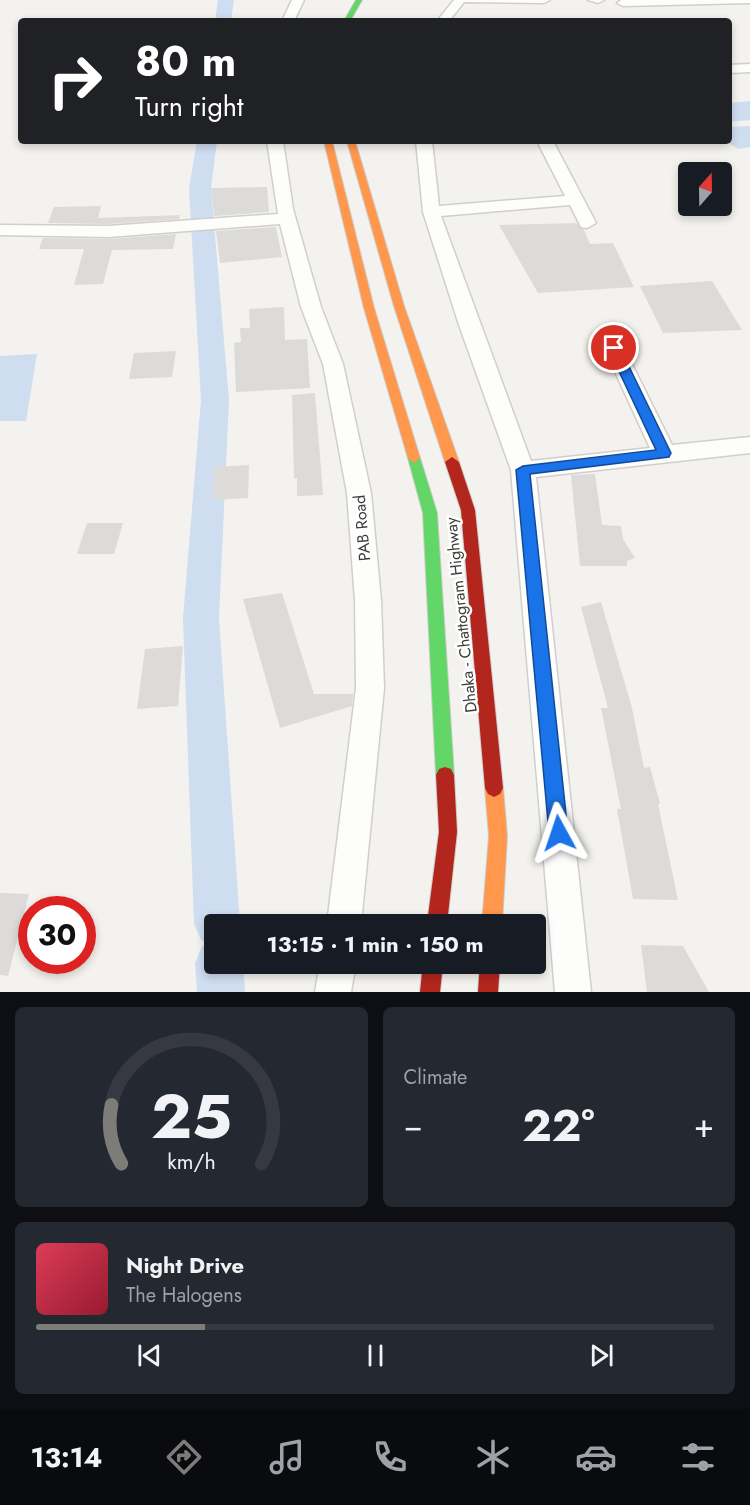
<!DOCTYPE html>
<html lang="en">
<head>
<meta charset="utf-8">
<style>
  body { margin:0; font-family:Jost,sans-serif; background:#242831; color:#f1f3f6; height:100vh; display:flex; flex-direction:column; font-size:22px; white-space:nowrap }
  * { box-sizing:border-box; margin:0 }
  p { font-size:20px; color:#9ea1a6 }
  .icon { flex:none; width:33px; height:33px; fill:none; stroke:currentColor; stroke-width:2; stroke-linecap:round; stroke-linejoin:round }
  .map { position:relative; height:992px; overflow:hidden }
  .panel { display:flex; flex-direction:column; gap:15px; padding:15px; background:#0d0f14; flex:1 }
  .panel>* { flex:none }
  .hud { position:absolute; left:18px; top:18px; width:714px; height:126px; border-radius:6px; box-shadow:0 3px 9px #0003; background:#202124; color:#fff; overflow:hidden }
  .needle { width:39px; rotate:20deg }
  .controls { position:absolute; left:678px; top:162px; display:grid; gap:12px }
  .controls a { display:grid; place-items:center; width:54px; height:54px; border-radius:6px; background:#171b24; box-shadow:0 3px 9px #0003; font-size:30px }
  .speed { position:absolute; left:18px; top:896px; display:flex; gap:12px; font-size:30px; font-weight:700; text-align:center }
  .speed>* { display:grid; place-content:center; width:78px; height:78px; border-radius:50%; background:#171b24; box-shadow:0 3px 9px #0003; line-height:1 }
  .speed .limit { border:9px solid #d22; background:#fff; color:#111 }
  .pin { position:absolute; display:grid; place-items:center; width:51px; height:51px; color:#fff; margin:-26px; border:3px solid #fff; border-radius:50%; box-shadow:0 2px 6px #0007 }
  .me { position:absolute; width:66px; margin:-33px; rotate:355deg; stroke-linejoin:round; filter:drop-shadow(0 0 4px #0008) }
  .turn { display:flex; align-items:center; gap:21px; height:126px; padding:0 18px; font-size:27px }
  .turn .icon { width:78px; height:78px; stroke-width:2.5 }
  .turn b { display:block; font-size:42px; line-height:51px }
  .big { font-size:45px; font-weight:700; line-height:1.1 }
  .panel .widget { flex:1; display:flex; flex-direction:column; justify-content:center; gap:9px; min-width:0; padding:0 21px; border-radius:9px; background:#242831 }
  .panel .dial { align-items:center; gap:0 }
  .dial svg { height:156px; overflow:visible; fill:none; stroke:#363941; stroke-width:7; stroke-linecap:round; text-anchor:middle }
  .dial text { fill:#f1f3f6; stroke:none }
  .song { display:flex; align-items:center; gap:18px }
  .cover { width:72px; height:72px; border-radius:9px; background:linear-gradient(135deg,hsl(350 70% 55%),hsl(350 70% 35%)) }
  .played { height:6px; border-radius:3px; background:linear-gradient(90deg,#7d7c78 25%,#363941 25%) }
  .keys { display:flex; justify-content:space-around; direction:ltr }
  .heat { display:flex; justify-content:space-between; align-items:center; font-size:33px; direction:ltr }
  .panel .tiles { flex:1; display:grid; gap:15px; grid-template-columns:1fr 1fr }
  .widget:last-child { grid-column:span 2 }
  .trip { position:absolute; left:204px; top:914px; width:342px; height:60px; border-radius:6px; background:#171b24; box-shadow:0 3px 9px #0003; font-weight:700; line-height:60px; text-align:center }
  .tabs { display:flex; height:96px; justify-content:space-around; align-items:center; background:#090b0e; color:#9ea1a6 }
  .tabs .icon { width:42px; height:42px }
  .tabs .on { color:#7d7c78 }
  .tabs b { font-size:27px; color:#f1f3f6 }
  .map>svg:first-child { display:block }
  .water { fill:#cfddf1 }
  .lines { fill:none; stroke-linecap:round; stroke-linejoin:round }
  .canal { fill:#cfddf1; fill-rule:evenodd }
  .building { fill:#dddbd9 }
  .street-casing { stroke:#d0cfcc; stroke-width:3 }
  .fast-casing { stroke:#cdccc9; stroke-width:2 }
  .slow-casing { stroke:#cdccc9; stroke-width:2 }
  .jam-casing { stroke:#cdccc9; stroke-width:2 }
  .street { fill:#fdfdfc; fill-rule:evenodd }
  .fast { fill:#63d668; fill-rule:evenodd }
  .slow { fill:#ff974d; fill-rule:evenodd }
  .jam { fill:#b3261e; fill-rule:evenodd }
  .route { fill:#1a73e8; stroke:#114b97; stroke-width:1.5 }
  .labels { text-anchor:middle; dominant-baseline:central; stroke-width:5; stroke-linejoin:round; paint-order:stroke }
  .street-label { font-size:16px; fill:#3e3d39; stroke:#fff }
</style>
</head>
<body>
<div class="map">
<svg width="750" height="992" viewBox="0 0 750 992">
  <rect width="100%" height="100%" fill="#f3f2ee"/>
  <g class="water">
    <polygon points="750,101 750,120 729,122 729,103"/>
    <polygon points="750,126 750,147 738,149 726,141 729,141 729,127"/>
    <polygon points="37,354 26,421 0,421 0,356"/>
  </g>
  <g class="lines">
    <g class="canal">
      <polygon points="218,0 234,0 231,21 215,21"/>
      <polygon points="197,141 217,141 211,188 229,400 219,618 240,924 214,924 214,963 243,963 245,992 197,992 195,963 202,946 209,944 201,940 194,924 183,618 201,400 189,188"/>
    </g>
  </g>
  <g class="building">
    <polygon points="267,187 269,212 214,216 211,188"/>
    <polygon points="101,206 98,218 180,215 179,219 108,224 48,223 54,207"/>
    <polygon points="576,223 584,230 590,244 613,243 634,287 538,293 499,225"/>
    <polygon points="276,227 282,257 220,263 216,231"/>
    <polygon points="176,234 173,249 112,250 103,284 74,285 84,249 39,249 43,238 108,239"/>
    <polygon points="712,281 742,330 663,333 640,286"/>
    <polygon points="284,307 285,340 307,339 310,388 236,392 234,343 241,342 240,328 250,328 249,309"/>
    <polygon points="176,351 172,377 129,379 134,353"/>
    <polygon points="315,393 323,495 297,496 297,478 294,479 292,395"/>
    <polygon points="249,465 248,498 212,500 215,467"/>
    <polygon points="595,474 602,525 621,526 623,539 635,558 627,561 627,566 580,566 571,475"/>
    <polygon points="87,523 123,523 114,554 77,554"/>
    <polygon points="282,593 314,694 353,694 352,706 280,728 243,599"/>
    <polygon points="601,602 632,708 644,768 650,767 660,804 658,804 678,900 633,899 617,809 621,809 601,708 608,708 581,607"/>
    <polygon points="183,646 178,706 137,709 145,649"/>
    <polygon points="0,893 29,894 8,976 0,975"/>
    <polygon points="641,945 683,946 709,992 647,992"/>
  </g>
  <g class="lines">
    <g class="street-casing">
      <g id="street">
        <polygon points="292,0 304,0 294,21 282,21"/>
        <polygon points="454,0 550,0 544,3 464,2 449,21 437,21"/>
        <polygon points="588,0 604,0 598,3"/>
        <polygon points="750,0 750,3 623,6 617,3 621,0"/>
        <polygon points="750,64 750,72 729,73 729,65"/>
        <polygon points="267,141 283,141 293,209 321,307 343,364 371,493 381,600 384,688 361,924 327,924 356,688 355,600 347,493 323,364 301,307 280,224 108,237 0,235 0,225 108,226 278,214"/>
        <polygon points="416,141 432,141 439,206 565,196 537,141 553,141 596,223 587,228 581,227 570,205 441,216 531,461 650,448 604,348 607,344 621,344 624,348 672,445 750,437 750,453 536,477 591,992 555,992 511,470 459,325 423,212"/>
        <polygon points="320,963 356,963 351,992 315,992"/>
      </g>
    </g>
    <g class="fast-casing">
      <g id="fast">
        <polygon points="356,0 362,0 350,21 344,21"/>
        <polygon points="414,453 420,458 437,513 454,775 451,781 445,783 439,781 436,775 423,513 408,458"/>
      </g>
    </g>
    <g class="slow-casing">
      <g id="slow">
        <polygon points="324,141 332,141 374,308 420,458 414,463 408,458 364,308"/>
        <polygon points="347,141 355,141 404,306 459,462 457,465 447,465 445,462 394,306"/>
        <polygon points="494,779 500,782 503,788 507,836 502,924 482,924 489,836 485,788 488,782"/>
      </g>
    </g>
    <g class="jam-casing">
      <g id="jam">
        <polygon points="452,457 459,462 475,510 503,788 500,794 494,797 488,794 485,788 461,510 445,462"/>
        <polygon points="445,767 451,769 454,775 457,832 447,924 427,924 439,832 436,775 439,769"/>
        <polygon points="423,963 443,963 440,992 420,992"/>
        <polygon points="480,963 500,963 498,992 478,992"/>
      </g>
    </g>
    <use href="#street" class="street"/>
    <use href="#fast" class="fast"/>
    <use href="#slow" class="slow"/>
    <use href="#jam" class="jam"/>
  </g>
  <polygon class="route" points="614,345 620,348 671,453 669,457 530,474 568,833 565,840 559,843 552,840 549,833 516,470 523,466 656,450 608,348"/>
  <g class="labels">
    <g class="street-label">
      <text transform="translate(362 528) rotate(-95)">PAB Road</text>
      <text transform="translate(461 615) rotate(-96)">Dhaka - Chattogram Highway</text>
    </g>
  </g>
</svg>
<div class="controls">
<a><svg class="needle" viewBox="-14 -14 28 28"><path d="M0-13l5 13h-10z" fill="#e53935"/><path d="M0 13l5-13h-10z" fill="#9ea1a6"/></svg></a>
</div>
<div class="speed"><div class="limit">30</div></div>
<div class="pin" style="left:614px;top:348px;background:#d93025"><svg class="icon" aria-label="arrive" viewBox="0 0 24 24"><path d="M6 21V4h12l-3 4 3 4H6"/></svg></div>
<svg class="me" style="left:559px;top:833px" viewBox="-20 -20 40 40"><path d="M0-17L14 15 0 8-14 15z" fill="#1a73e8" stroke="#fff" stroke-width="4"/></svg>
<div class="trip">13:15 · 1 min · 150 m</div>
<div class="hud">
<div class="turn"><svg class="icon" aria-label="right" viewBox="0 0 24 24"><path d="M7 20v-9h11M14 6l5 5-5 5"/></svg><div><b>80 m</b>Turn right</div></div>
</div>
</div>
<section class="panel">
<div class="tiles">
<div class="widget dial"><svg viewBox="0 0 100 80">
<path d="M14 69A42 42 0 1 1 86 69"/>
<path d="M14 69A42 42 0 0 1 9 39" stroke="#7d7c78"/>
<text x="50" y="56" font-size="32" font-weight="700">25</text>
<text x="50" y="72" font-size="11">km/h</text>
</svg></div>
<div class="widget"><p>Climate</p>
<div class="heat"><a>−</a><b class="big">22°</b><a>+</a></div>
</div>
<div class="widget">
<div class="song"><i class="cover"></i><div><b>Night Drive</b><p>The Halogens</p></div></div>
<div class="played"></div>
<div class="keys"><svg class="icon" aria-label="previous" viewBox="0 0 24 24"><path d="M18 5L8 12l10 7zM5 5v14"/></svg><svg class="icon" aria-label="pause" viewBox="0 0 24 24"><path d="M8 5v14M16 5v14"/></svg><svg class="icon" aria-label="next" viewBox="0 0 24 24"><path d="M6 5l10 7-10 7zM19 5v14"/></svg></div>
</div>
</div>
</section>
<nav class="tabs">
<b>13:14</b>
<svg class="icon on" aria-label="directions" viewBox="0 0 24 24"><path d="M12 3l9 9-9 9-9-9zM9 14v-3h6M13 9l2 2-2 2"/></svg>
<svg class="icon" aria-label="music" viewBox="0 0 24 24"><path d="M9 18V5l10-2v13"/><circle cx="6" cy="18" r="3"/><circle cx="16" cy="16" r="3"/></svg>
<svg class="icon" aria-label="phone" viewBox="0 0 24 24"><path d="M5 4h4l2 5-3 2q2 4 5 5l2-3 5 2v4C11 20 4 13 5 4z"/></svg>
<svg class="icon" aria-label="climate" viewBox="0 0 24 24"><path d="M12 3v18M4 7l16 10M4 17L20 7"/></svg>
<svg class="icon" aria-label="car" viewBox="0 0 24 24"><path d="M5 17H2v-5l4-1 3-4h7l3 4 3 1v5h-3M9 17h6M6 11h13"/><circle cx="7" cy="17" r="2"/><circle cx="17" cy="17" r="2"/></svg>
<svg class="icon" aria-label="filters" viewBox="0 0 24 24"><path d="M4 7h16M4 17h16"/><circle cx="9" cy="7" r="2"/><circle cx="15" cy="17" r="2"/></svg>
</nav>
</body>
</html>
